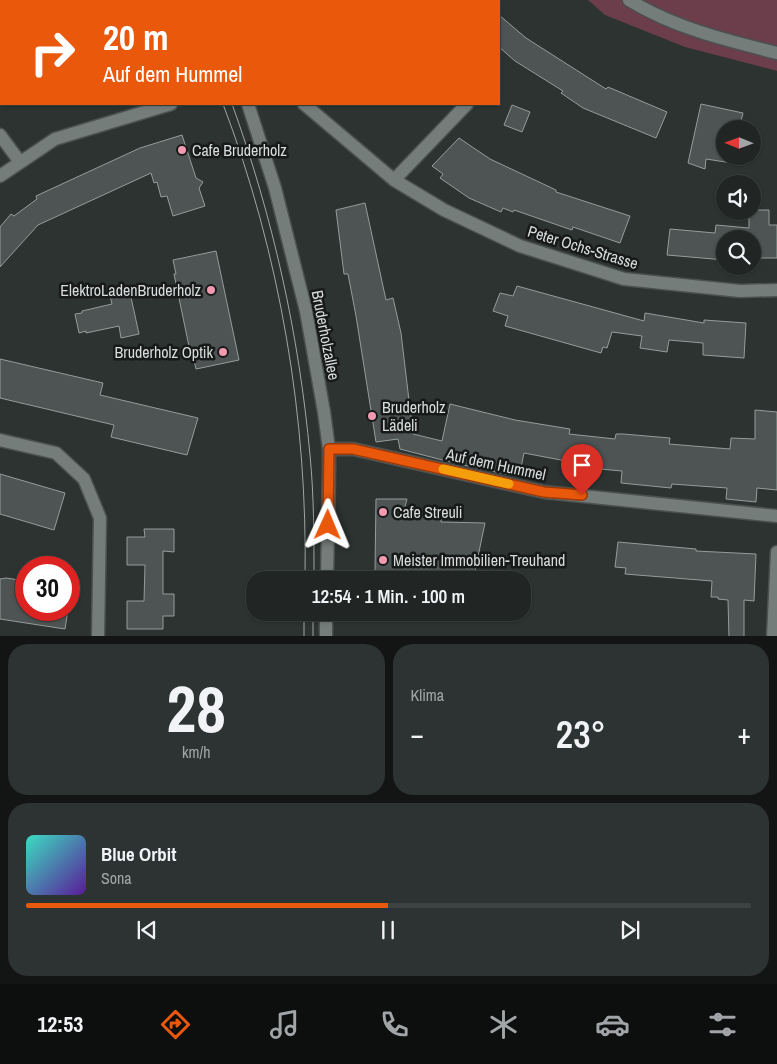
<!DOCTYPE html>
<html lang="de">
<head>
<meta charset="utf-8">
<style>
  body { margin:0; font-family:"Archivo Narrow",sans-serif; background:#2d3232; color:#f1f3f6; height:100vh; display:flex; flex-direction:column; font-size:19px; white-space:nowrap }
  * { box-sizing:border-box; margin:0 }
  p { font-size:16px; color:#a2a5a7 }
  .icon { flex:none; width:28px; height:28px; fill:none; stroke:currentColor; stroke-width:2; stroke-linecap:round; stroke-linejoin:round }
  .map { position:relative; height:636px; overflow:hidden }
  .sheet { display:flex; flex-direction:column; gap:8px; padding:8px; background:#121514; flex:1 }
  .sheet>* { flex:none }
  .banner { position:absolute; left:0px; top:0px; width:500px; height:105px; box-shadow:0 1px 4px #0004,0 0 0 1px #3e4342; background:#ea580c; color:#fff; overflow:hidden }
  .needle { width:32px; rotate:271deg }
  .fabs { position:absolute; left:716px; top:120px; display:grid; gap:10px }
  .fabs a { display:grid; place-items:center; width:45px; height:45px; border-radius:50%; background:#212625; box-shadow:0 1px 4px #0004,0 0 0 1px #3e4342; font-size:25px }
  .speed { position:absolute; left:15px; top:556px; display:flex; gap:10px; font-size:25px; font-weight:700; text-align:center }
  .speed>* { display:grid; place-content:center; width:65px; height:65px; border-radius:50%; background:#212625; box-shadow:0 1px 4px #0004,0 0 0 1px #3e4342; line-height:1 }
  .speed .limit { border:8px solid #d22; background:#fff; color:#111 }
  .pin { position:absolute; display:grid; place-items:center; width:42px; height:42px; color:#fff; margin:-51px -21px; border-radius:50% 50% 50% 0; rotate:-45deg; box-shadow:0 0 5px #0007 }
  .pin .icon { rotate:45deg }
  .me { position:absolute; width:55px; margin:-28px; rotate:1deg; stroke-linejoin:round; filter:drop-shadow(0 0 4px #0008) }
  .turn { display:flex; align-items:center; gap:18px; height:105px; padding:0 20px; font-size:22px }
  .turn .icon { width:65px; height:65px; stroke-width:2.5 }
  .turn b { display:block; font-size:35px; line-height:42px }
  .big { font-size:38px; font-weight:600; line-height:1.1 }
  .sheet .widget { flex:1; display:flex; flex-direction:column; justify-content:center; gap:8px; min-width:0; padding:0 18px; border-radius:20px; background:#2d3232 }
  .sheet .dial { align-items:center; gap:0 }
  .dial b { font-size:65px; line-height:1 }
  .song { display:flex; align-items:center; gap:15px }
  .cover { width:60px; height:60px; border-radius:8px; background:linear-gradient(135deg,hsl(170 70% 55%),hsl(270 70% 35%)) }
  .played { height:5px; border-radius:2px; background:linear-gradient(90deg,#ea580c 50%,#3e4342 50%) }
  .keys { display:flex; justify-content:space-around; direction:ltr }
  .heat { display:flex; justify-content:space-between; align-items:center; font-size:28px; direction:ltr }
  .sheet .tiles { flex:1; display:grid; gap:8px; grid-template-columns:1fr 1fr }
  .widget:last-child { grid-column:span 2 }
  .trip { position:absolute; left:246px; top:571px; width:285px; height:50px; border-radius:20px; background:#212625; box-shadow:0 1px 4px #0004,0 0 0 1px #3e4342; font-weight:600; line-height:50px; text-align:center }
  .menu { display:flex; height:80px; justify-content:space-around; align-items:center; background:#0d0f0f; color:#a2a5a7 }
  .menu .icon { width:35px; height:35px }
  .menu .active { color:#ea580c }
  .menu b { font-size:22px; color:#f1f3f6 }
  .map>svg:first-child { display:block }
  .green { fill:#6c3d4a }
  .building { fill:#4d5453; stroke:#959d9b }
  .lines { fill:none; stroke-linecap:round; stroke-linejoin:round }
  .minor-casing { stroke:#4b5050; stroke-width:15 }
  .minor { stroke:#757d7b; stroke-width:12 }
  .tram { stroke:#a1a6a5; stroke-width:1 }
  .route-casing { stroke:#983908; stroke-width:12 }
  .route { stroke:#ea580c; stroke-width:9 }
  .slow { stroke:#f59e0b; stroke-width:9 }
  .poi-dot { fill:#f19ab1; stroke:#171a19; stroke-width:2 }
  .labels { text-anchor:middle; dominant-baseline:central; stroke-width:5; stroke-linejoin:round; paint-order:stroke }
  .poi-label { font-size:16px; fill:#d8dcdc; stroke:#171a19; text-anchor:start }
  .street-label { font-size:16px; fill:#d8dcdc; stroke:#171a19 }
</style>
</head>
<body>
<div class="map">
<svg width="777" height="637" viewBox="0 0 777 637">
  <rect width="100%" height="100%" fill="#2c3331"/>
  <polygon class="green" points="588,0 777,0 777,71 685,47 605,15"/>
  <g class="building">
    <polygon points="499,15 526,38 606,89 608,87 667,112 656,138 583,108 561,93 563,91 515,61 499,47"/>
    <polygon points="701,104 743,113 739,129 725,129 725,156 733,156 732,163 706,159 705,169 688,163"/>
    <polygon points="512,105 530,112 522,132 504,125"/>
    <polygon points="182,135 196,178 203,182 199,188 205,206 173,216 167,196 161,197 157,182 154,183 151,173 38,225 0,267 0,227 11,214 14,216 37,199 36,196 140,148"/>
    <polygon points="459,138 490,159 556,190 556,192 630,216 620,243 573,227 572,230 514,210 513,212 503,208 501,212 469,198 440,178 443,174 432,166"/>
    <polygon points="365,203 386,300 393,298 401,333 413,434 442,441 450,404 515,420 570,429 569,434 615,439 616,434 623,434 670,438 669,444 730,449 731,438 755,439 755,410 777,412 777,490 757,488 756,502 726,499 727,488 672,484 671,488 621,483 622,471 565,466 566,461 524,453 519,477 454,463 400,449 398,439 376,442 356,316 348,274 344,274 336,210"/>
    <polygon points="752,210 769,210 769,225 777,225 777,258 759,258 759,256 752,256 752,239 725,239 725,260 667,255 670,229 715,233 716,225 749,228 749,211"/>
    <polygon points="216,251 239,360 196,369 193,356 191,356 174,274 176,274 173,260"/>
    <polygon points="517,286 644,321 645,313 704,323 704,320 746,323 744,358 703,355 703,343 669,340 667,352 640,348 642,336 612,332 607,348 603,347 601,353 505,326 508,316 493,311 500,293 513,296"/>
    <polygon points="129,288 139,334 121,338 119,326 86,333 86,331 79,333 75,314 82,313 82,311 112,304 109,292"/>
    <polygon points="0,359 103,383 100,395 198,418 187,455 111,437 114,425 0,398"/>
    <polygon points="0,474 65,493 54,530 0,514"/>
    <polygon points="376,499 407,499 403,514 441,514 441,522 485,523 475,571 375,571"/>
    <polygon points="144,529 174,529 174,552 163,551 163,594 174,594 174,616 163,616 163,629 127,629 127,601 144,601 145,565 127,565 127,537 145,537"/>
    <polygon points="618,542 696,549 696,551 756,554 754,601 744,600 744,637 729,637 728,600 718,599 718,597 711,597 712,581 625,574 626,568 615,567"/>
    <polygon points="6,578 26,581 26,610 68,610 65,629 0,619 0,579"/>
  </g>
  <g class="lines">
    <g class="minor-casing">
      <g id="minor">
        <polyline points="206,0 206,1"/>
        <path d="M629,0C675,28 725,40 777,53"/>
        <polyline points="248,104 275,188 306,311 324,412 329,449 329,470 327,580"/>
        <polyline points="304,104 394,180 444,210 520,246 624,279 740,291 777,290"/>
        <polyline points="0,135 20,162"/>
        <polyline points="0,176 55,139 171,104"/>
        <polyline points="394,180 467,104"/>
        <polyline points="0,440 56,453 84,479 100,518 98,637"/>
        <polyline points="329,449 353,449 544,492 777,516"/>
        <polyline points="326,637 326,612"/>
        <polyline points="773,637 777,552"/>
      </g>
    </g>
    <use href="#minor" class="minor"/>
    <g class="tram">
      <polyline points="182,0 183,1"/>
      <polyline points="191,0 192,1"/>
      <path d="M223,104C280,254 308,419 305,580"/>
      <path d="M232,104C273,217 299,335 310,455C314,496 314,538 314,580"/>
      <polyline points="304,637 304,612"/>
      <polyline points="313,637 313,612"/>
    </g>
  </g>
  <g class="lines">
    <g class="route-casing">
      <polyline id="route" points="328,525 329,449 353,449 544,492 582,495"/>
    </g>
    <use href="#route" class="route"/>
    <polyline class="slow" points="443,469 509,484"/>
  </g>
  <g class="poi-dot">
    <circle cx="182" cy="150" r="5"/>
    <circle cx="211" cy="290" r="5"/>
    <circle cx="223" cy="352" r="5"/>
    <circle cx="372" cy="416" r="5"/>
    <circle cx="383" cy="512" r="5"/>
    <circle cx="383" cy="560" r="5"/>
  </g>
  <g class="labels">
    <g class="poi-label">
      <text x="192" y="150">Cafe Bruderholz</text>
      <text x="201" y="290" text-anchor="end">ElektroLadenBruderholz</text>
      <text x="213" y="352" text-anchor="end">Bruderholz Optik</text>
      <text x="382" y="407">Bruderholz<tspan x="382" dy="18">Lädeli</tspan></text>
      <text x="393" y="512">Cafe Streuli</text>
      <text x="393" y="560">Meister Immobilien-Treuhand</text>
    </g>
    <g class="street-label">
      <text transform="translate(583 247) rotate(17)">Peter Ochs-Strasse</text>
      <text transform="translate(326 335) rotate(79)">Bruderholzallee</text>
      <text transform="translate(496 464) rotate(12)">Auf dem Hummel</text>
    </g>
  </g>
</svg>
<div class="fabs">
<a><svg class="needle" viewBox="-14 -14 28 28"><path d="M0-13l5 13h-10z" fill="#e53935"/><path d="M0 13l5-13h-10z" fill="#a2a5a7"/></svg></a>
<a><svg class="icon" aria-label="sound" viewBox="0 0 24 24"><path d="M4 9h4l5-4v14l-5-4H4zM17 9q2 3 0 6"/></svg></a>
<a><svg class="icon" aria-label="search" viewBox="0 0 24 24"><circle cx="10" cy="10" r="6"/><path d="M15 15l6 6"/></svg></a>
</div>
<div class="speed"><div class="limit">30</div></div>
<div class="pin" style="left:582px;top:495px;background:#d93025"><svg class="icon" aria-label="arrive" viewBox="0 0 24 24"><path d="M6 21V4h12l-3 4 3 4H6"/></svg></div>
<svg class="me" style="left:328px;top:525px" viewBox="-20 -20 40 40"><path d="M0-17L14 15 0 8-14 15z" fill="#ea580c" stroke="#fff" stroke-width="4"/></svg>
<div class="trip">12:54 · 1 Min. · 100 m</div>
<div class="banner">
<div class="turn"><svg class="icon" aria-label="right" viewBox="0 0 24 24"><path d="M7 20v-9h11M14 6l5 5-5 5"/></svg><div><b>20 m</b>Auf dem Hummel</div></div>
</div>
</div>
<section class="sheet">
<div class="tiles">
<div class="widget dial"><b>28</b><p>km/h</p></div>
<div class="widget"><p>Klima</p>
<div class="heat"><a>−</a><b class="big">23°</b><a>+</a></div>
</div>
<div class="widget">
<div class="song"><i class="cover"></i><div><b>Blue Orbit</b><p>Sona</p></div></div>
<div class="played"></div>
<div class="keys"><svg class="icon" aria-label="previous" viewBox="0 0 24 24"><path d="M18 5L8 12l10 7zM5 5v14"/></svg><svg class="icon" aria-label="pause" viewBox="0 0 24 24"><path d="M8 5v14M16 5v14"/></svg><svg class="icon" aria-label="next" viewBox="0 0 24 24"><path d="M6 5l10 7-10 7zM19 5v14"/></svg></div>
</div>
</div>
</section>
<nav class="menu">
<b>12:53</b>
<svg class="icon active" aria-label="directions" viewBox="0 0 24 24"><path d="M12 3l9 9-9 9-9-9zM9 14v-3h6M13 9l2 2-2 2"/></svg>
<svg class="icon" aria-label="music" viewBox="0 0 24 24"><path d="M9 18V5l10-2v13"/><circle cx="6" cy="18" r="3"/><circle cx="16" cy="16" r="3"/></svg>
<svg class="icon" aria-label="phone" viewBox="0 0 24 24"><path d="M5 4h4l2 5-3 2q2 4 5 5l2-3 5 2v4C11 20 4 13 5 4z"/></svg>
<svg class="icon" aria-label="climate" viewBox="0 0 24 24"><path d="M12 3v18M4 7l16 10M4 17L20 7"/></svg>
<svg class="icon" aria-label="car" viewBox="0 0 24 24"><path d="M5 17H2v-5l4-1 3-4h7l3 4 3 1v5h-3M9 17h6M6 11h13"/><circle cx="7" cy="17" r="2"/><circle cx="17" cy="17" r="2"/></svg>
<svg class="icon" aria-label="filters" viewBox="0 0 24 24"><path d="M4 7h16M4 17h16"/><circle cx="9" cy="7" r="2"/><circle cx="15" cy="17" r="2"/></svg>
</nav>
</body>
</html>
